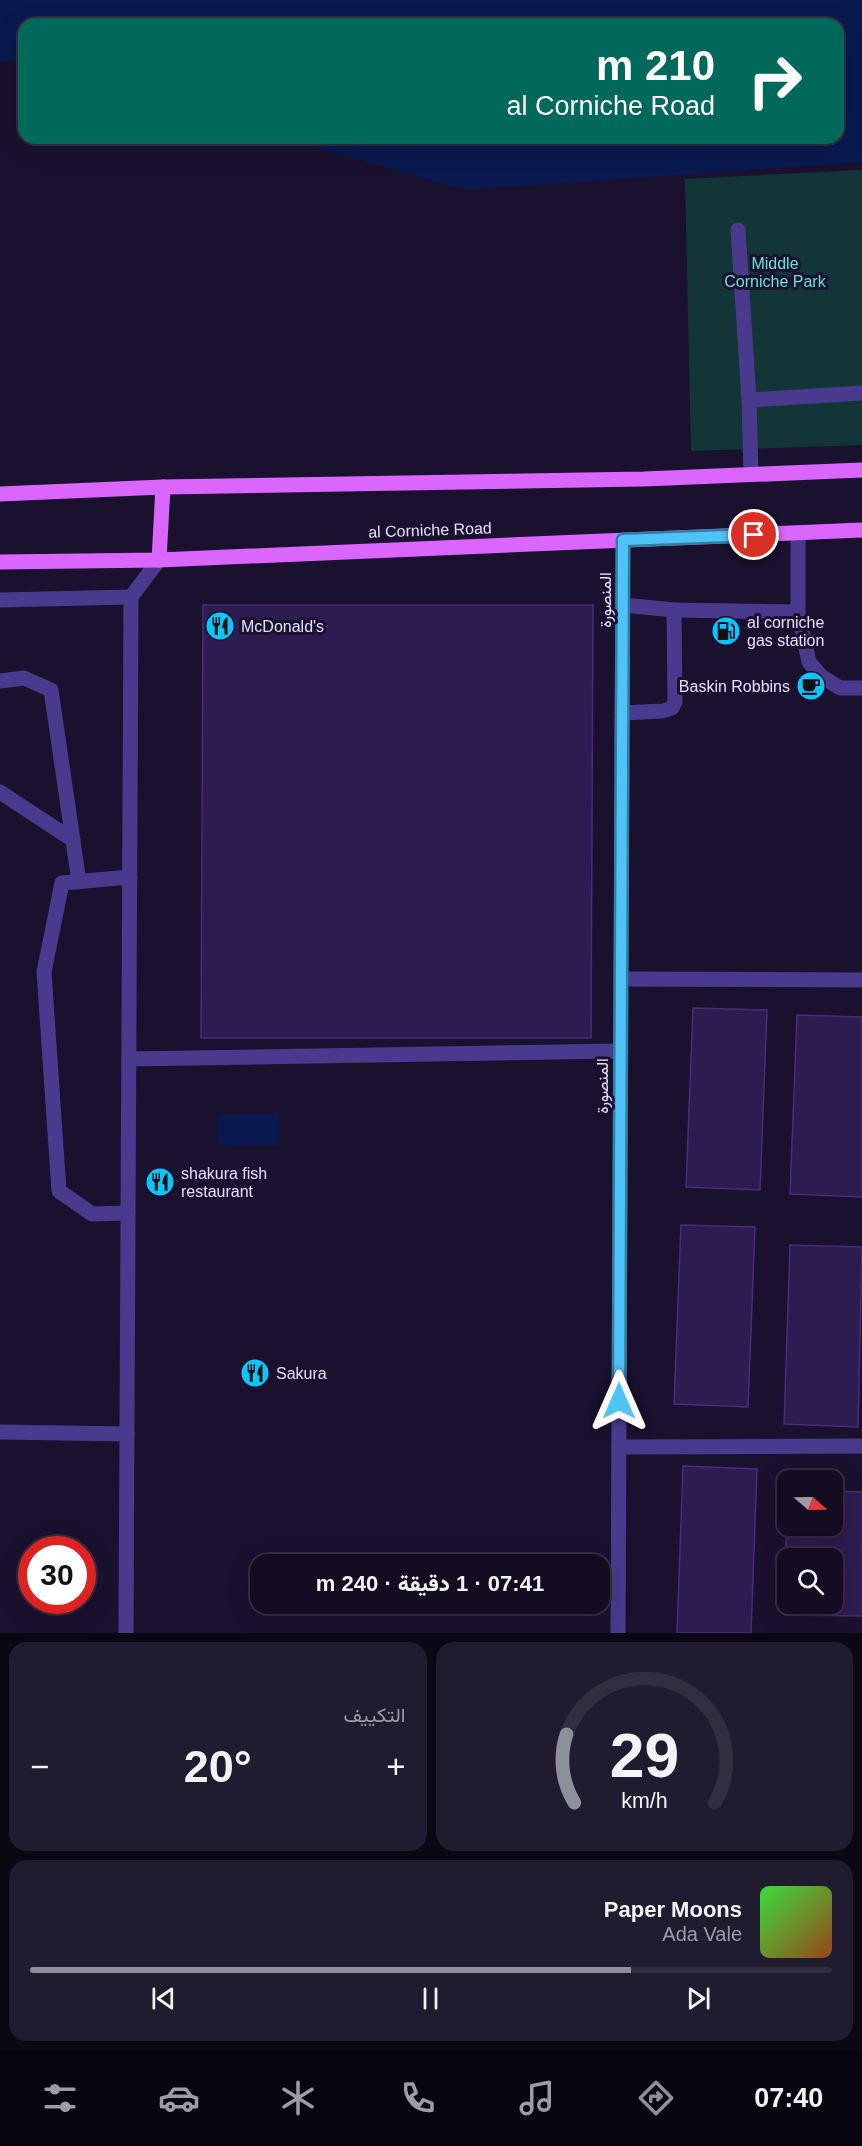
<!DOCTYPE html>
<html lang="ar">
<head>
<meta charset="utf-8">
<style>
  body { margin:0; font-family:Arial,Vazirmatn,sans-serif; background:#211b2f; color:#f1f3f6; direction:rtl; height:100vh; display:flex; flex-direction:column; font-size:22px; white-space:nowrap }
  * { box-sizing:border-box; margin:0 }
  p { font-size:20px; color:#9d9ca5 }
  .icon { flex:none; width:33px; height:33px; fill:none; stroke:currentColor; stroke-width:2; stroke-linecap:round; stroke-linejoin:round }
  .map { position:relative; height:1633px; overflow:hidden; direction:ltr }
  .panel { display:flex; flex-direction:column; gap:9px; padding:9px; background:#0b0713; flex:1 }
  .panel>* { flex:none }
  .top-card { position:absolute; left:18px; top:18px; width:826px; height:126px; border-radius:18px; box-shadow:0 6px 24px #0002,0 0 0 2px #332d40; direction:rtl; background:#00695c; color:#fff; overflow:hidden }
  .needle { width:39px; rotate:110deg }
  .tools { position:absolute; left:777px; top:1470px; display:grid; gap:12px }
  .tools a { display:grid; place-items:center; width:66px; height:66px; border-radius:12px; background:#140d22; box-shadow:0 6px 24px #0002,0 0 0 2px #332d40; font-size:30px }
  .speed { position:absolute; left:18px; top:1536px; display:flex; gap:12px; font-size:30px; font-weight:700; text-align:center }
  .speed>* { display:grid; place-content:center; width:78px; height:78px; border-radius:50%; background:#140d22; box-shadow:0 6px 24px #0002,0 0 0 2px #332d40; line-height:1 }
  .speed .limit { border:9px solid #d22; background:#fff; color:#111 }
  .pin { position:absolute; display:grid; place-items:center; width:51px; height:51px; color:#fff; margin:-26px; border:3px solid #fff; border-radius:50%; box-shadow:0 2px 6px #0007 }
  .me { position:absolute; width:66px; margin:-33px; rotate:0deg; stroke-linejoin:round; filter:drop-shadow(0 0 4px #0008) }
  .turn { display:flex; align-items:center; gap:21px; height:126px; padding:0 30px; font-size:27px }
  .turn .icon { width:78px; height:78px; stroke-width:2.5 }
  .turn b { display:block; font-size:42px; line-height:51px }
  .big { font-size:45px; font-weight:800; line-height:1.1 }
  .panel .tile { flex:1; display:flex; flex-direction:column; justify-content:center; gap:9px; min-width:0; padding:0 21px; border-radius:18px; background:#211b2f }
  .panel .dial { align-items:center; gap:0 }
  .dial svg { height:156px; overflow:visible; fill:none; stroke:#332d40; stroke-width:7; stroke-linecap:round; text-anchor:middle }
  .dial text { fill:#f1f3f6; stroke:none }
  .song { display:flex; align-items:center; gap:18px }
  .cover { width:72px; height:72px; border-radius:9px; background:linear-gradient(135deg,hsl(120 70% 55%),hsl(20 70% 35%)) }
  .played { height:6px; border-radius:3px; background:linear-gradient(90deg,#8c9099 75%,#332d40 75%) }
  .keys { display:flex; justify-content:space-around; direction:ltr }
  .heat { display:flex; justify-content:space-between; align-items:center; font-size:33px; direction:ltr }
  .panel .tiles { flex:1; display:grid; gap:9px; grid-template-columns:1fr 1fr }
  .tile:last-child { grid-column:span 2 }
  .trip { position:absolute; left:250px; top:1554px; width:360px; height:60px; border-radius:18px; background:#140d22; box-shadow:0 6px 24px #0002,0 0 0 2px #332d40; font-weight:800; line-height:60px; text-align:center; direction:rtl }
  .dock { display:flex; height:96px; justify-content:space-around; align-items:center; background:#08050e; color:#9d9ca5 }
  .dock .icon { width:42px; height:42px }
  .dock .active { color:#8c9099 }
  .dock b { font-size:27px; color:#f1f3f6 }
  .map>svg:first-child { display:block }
  .green { fill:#143538 }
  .water { fill:#09194f }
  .building { fill:#2d1c50; stroke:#472d7c; stroke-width:1.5; fill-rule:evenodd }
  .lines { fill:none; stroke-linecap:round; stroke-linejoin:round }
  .minor { stroke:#493a8e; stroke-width:15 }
  .major { stroke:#da65ff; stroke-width:15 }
  .route-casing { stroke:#337fa1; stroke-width:15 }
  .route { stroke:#4fc3f7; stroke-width:10 }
  .labels { text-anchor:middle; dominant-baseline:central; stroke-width:6; stroke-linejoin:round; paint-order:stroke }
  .park-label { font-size:16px; fill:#63e6d6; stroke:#1a112e }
  .street-label { font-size:16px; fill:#e6deff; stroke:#1a112e }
  .poi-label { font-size:16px; fill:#e6deff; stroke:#1a112e; text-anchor:start }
</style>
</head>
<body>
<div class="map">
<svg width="862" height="1633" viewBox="0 0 862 1633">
  <rect width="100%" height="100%" fill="#1a112e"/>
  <polygon class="green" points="862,170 862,445 691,451 685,179"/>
  <g class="water">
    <polygon points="0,0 862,0 862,162 465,190 282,138 838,138 838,24 24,24 24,64 14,61 0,62"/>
    <polygon points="279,1114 279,1145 218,1146 217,1115"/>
  </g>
  <g class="building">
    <polygon points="203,605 593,605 591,1038 201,1038"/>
    <polygon points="693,1008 767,1010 760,1190 686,1187"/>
    <polygon points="797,1015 862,1017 862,1197 790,1194"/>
    <polygon points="681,1225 755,1227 748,1407 674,1404"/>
    <polygon points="790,1245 862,1247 858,1427 784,1424"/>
    <polygon points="683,1466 757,1469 751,1633 677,1633"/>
    <path d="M787,1490L788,1526H832V1491L862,1492V1616L785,1615ZM788,1558H832V1604H788Z"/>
  </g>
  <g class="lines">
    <g class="minor">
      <polyline points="738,230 749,400"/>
      <polyline points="751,473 749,400 862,393"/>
      <polyline points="798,533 798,612 809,662 821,676 840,688 862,688"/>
      <polyline points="0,600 131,597"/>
      <polyline points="674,610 798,612"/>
      <polyline points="0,681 24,678 51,690 79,882"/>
      <polyline points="622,713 663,711 672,708 675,702 674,610 623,605"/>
      <polyline points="0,792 73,840"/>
      <polyline points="621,979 862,980"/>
      <polyline points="129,1059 621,1051"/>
      <polyline points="128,1213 92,1214 59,1191 44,972 62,883 130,877"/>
      <polyline points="0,1432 127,1434"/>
      <polyline points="619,1447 862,1446"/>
      <polyline points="126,1633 131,597 159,560"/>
      <polyline points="618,1633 623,540"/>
    </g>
    <g class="major">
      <polyline points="0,494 163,487 644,479 862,470"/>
      <polyline points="159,560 163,487"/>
      <polyline points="0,562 159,560 862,530"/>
    </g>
  </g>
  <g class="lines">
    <g class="route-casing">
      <polyline id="route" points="619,1401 623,540 754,535"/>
    </g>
    <use href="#route" class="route"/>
  </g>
  <defs>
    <g id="restaurant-disc" transform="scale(1.5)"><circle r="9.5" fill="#0ac6ff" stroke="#1a112e"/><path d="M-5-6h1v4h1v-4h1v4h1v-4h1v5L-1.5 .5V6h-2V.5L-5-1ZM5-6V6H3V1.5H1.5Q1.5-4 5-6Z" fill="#111"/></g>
    <g id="fuel-disc" transform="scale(1.5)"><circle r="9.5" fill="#0ac6ff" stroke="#1a112e"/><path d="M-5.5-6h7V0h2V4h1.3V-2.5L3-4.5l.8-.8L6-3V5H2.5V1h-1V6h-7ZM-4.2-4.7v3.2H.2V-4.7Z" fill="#111"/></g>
    <g id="cafe-disc" transform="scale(1.5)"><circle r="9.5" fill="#0ac6ff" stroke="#1a112e"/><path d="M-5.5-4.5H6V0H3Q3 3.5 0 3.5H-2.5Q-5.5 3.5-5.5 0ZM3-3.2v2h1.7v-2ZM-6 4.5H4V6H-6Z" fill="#111"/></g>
  </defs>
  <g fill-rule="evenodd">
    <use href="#restaurant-disc" x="220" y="626"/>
    <use href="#fuel-disc" x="726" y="631"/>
    <use href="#cafe-disc" x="811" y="686"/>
    <use href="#restaurant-disc" x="160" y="1182"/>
    <use href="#restaurant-disc" x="255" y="1373"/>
  </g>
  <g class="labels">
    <g class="park-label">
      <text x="775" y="263">Middle<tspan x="775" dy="18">Corniche Park</tspan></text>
    </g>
    <g class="street-label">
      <text transform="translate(430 530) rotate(-2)">al Corniche Road</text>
      <text transform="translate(605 600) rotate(-90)">المنصورة</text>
      <text transform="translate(602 1086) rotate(-90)">المنصورة</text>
    </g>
    <g class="poi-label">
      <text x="747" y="622">al corniche<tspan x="747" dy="18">gas station</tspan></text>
      <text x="241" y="626">McDonald's</text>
      <text x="790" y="686" text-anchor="end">Baskin Robbins</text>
      <text x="181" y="1173">shakura fish<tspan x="181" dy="18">restaurant</tspan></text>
      <text x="276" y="1373">Sakura</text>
    </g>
  </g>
</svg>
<div class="tools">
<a><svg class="needle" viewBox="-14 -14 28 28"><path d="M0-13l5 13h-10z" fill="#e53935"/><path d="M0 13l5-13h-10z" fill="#9d9ca5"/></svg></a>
<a><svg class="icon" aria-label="search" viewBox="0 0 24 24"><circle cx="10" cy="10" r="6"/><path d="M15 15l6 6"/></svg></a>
</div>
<div class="speed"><div class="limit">30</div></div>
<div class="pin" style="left:754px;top:535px;background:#d93025"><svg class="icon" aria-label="arrive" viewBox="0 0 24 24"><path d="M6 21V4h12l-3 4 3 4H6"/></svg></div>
<svg class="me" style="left:619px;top:1401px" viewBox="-20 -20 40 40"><path d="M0-17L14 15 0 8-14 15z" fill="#4fc3f7" stroke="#fff" stroke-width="4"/></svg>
<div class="trip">07:41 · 1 دقيقة · 240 m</div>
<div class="top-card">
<div class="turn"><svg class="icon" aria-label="right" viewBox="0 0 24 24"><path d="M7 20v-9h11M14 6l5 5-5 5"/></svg><div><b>210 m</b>al Corniche Road</div></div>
</div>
</div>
<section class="panel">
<div class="tiles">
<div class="tile dial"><svg viewBox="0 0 100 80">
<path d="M14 69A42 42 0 1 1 86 69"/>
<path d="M14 69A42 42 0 0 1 10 34" stroke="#8c9099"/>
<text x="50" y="56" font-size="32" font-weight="700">29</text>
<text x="50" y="72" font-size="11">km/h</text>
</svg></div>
<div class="tile"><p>التكييف</p>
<div class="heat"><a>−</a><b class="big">20°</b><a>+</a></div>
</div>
<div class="tile">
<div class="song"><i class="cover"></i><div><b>Paper Moons</b><p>Ada Vale</p></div></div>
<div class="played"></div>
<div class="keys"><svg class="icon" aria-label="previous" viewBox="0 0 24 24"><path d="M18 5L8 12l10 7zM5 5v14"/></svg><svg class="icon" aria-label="pause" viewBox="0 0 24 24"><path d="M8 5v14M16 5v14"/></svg><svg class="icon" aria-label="next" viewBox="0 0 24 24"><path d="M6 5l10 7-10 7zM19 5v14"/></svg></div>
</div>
</div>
</section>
<nav class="dock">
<b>07:40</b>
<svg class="icon active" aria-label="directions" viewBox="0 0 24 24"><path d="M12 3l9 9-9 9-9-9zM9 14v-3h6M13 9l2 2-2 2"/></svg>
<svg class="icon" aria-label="music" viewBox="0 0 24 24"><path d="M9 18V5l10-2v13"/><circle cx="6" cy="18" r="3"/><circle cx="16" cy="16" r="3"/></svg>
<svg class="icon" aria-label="phone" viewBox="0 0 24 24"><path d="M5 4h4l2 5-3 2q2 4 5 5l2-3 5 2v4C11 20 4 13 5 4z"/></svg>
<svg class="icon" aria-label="climate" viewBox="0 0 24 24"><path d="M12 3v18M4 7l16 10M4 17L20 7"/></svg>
<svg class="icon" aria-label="car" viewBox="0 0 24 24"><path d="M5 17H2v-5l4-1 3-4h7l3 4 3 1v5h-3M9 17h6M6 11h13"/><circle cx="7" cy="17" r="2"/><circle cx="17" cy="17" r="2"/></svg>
<svg class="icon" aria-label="filters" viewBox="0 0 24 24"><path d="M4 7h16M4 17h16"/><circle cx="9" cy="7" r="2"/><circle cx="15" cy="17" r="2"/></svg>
</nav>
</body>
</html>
